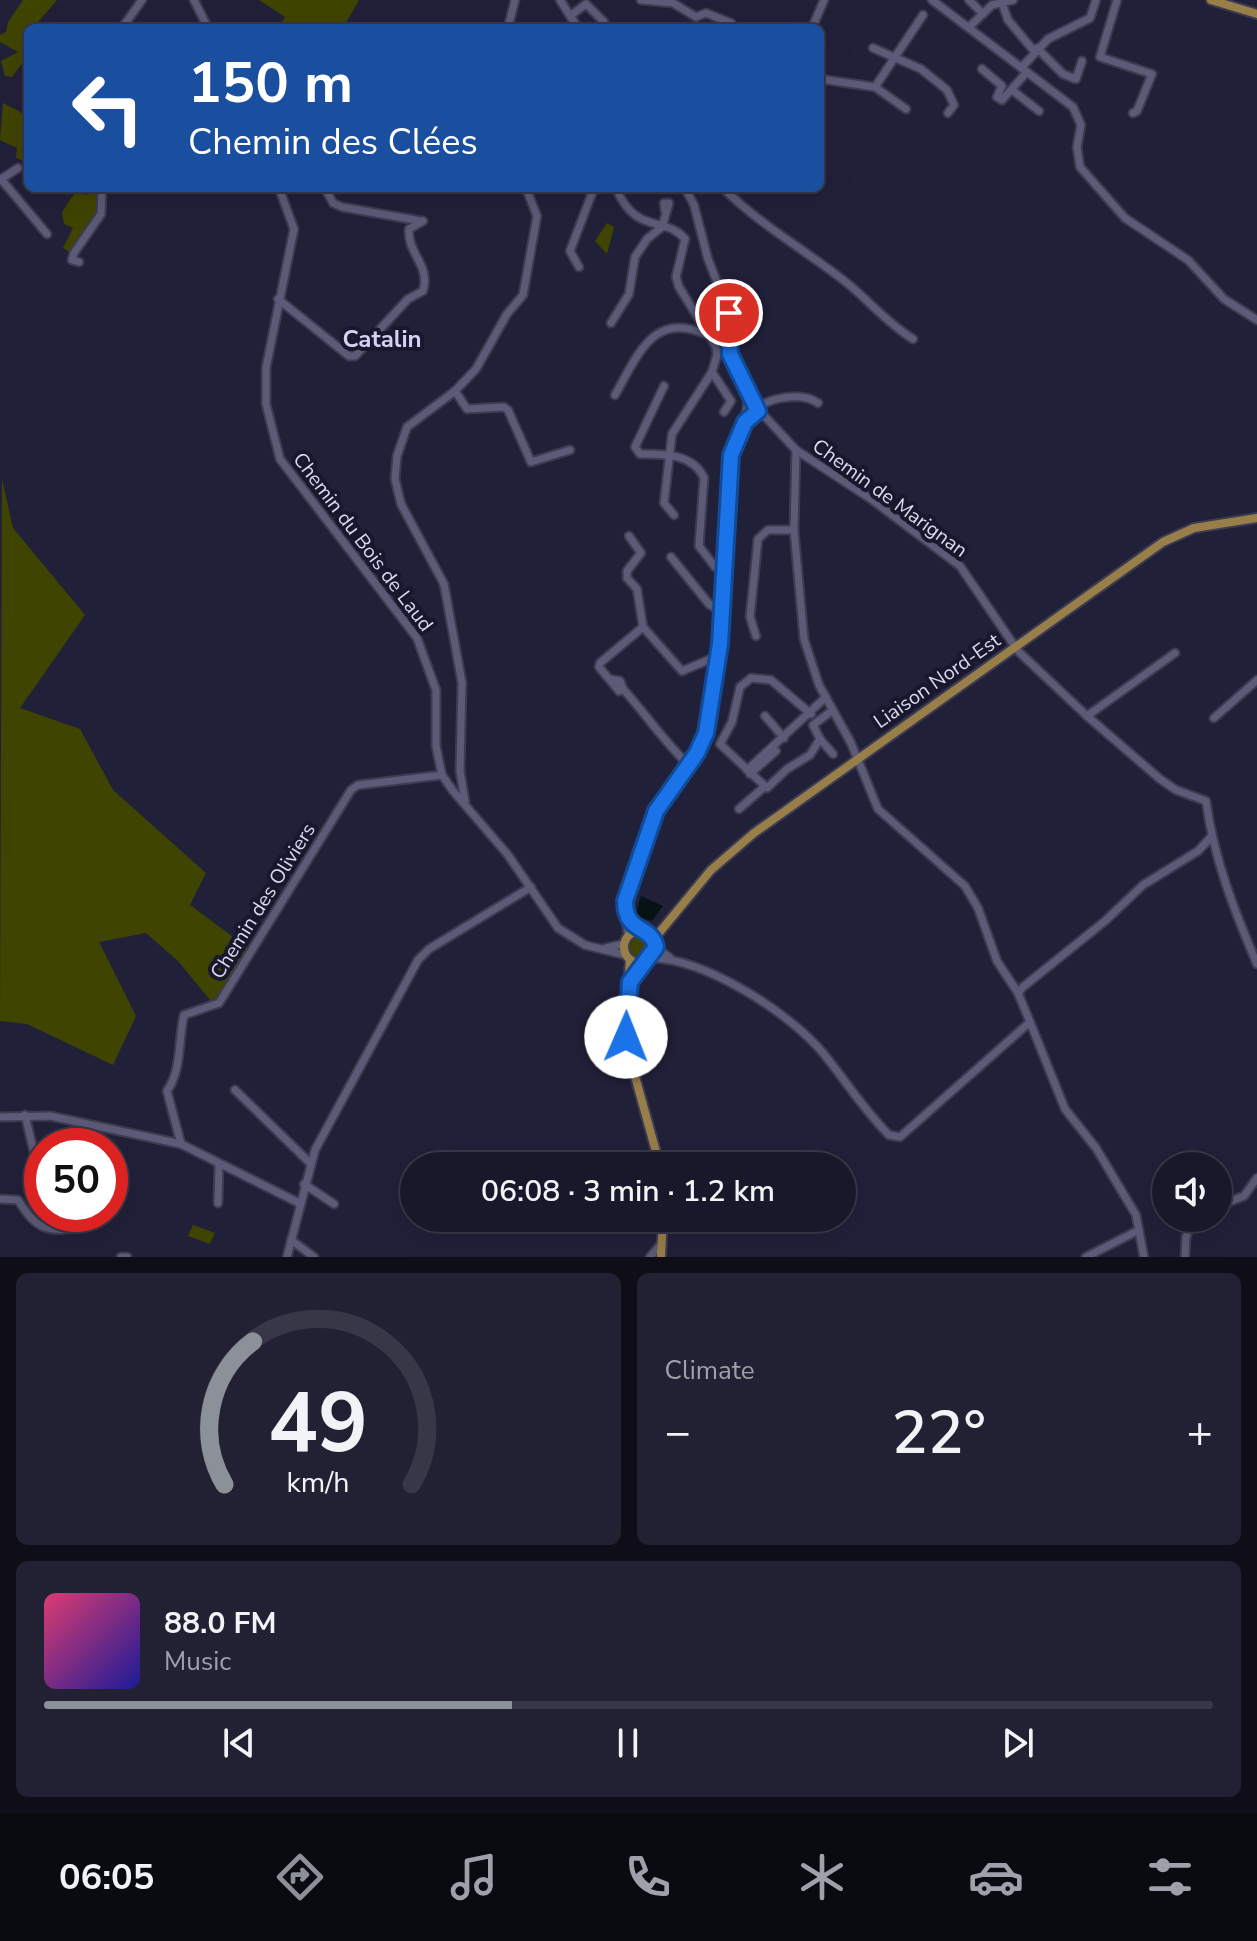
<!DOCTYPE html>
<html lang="en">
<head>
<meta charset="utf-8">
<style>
  body { margin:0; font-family:"Nunito Sans",sans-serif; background:#222133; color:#f1f3f6; height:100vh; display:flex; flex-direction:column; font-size:30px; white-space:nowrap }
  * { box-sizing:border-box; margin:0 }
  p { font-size:26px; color:#9fa0a9 }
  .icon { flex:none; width:44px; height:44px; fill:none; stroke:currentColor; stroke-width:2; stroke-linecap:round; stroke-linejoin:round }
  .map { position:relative; height:1257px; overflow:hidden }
  .details { display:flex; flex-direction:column; gap:16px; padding:16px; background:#0e0d18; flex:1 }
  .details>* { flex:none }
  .hud { position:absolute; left:24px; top:24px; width:800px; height:168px; border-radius:12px; box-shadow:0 8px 32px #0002,0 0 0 2px #373747; background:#1a4fa0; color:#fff; overflow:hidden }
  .tools { position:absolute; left:1152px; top:1152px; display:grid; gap:16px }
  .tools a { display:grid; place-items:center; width:80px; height:80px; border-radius:50%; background:#19182b; box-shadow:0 8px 32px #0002,0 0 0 2px #373747; font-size:40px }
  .speed { position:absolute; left:24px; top:1128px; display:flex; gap:16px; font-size:40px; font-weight:700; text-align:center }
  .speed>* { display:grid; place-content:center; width:104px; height:104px; border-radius:50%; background:#19182b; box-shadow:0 8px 32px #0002,0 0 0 2px #373747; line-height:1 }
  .speed .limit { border:12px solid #d22; background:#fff; color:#111 }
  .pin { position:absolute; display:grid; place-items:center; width:68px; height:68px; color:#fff; margin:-34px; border:4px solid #fff; border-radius:50%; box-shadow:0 2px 8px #0007 }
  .me { position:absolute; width:88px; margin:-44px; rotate:1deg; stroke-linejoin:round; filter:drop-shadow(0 0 6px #0008) }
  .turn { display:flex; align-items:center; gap:28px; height:168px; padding:0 32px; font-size:36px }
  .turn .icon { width:104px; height:104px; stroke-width:2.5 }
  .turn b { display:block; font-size:56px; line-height:68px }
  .big { font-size:60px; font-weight:600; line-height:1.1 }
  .details .tile { flex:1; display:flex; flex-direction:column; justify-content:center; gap:12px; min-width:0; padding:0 28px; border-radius:12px; background:#222133 }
  .details .dial { align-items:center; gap:0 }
  .dial svg { height:208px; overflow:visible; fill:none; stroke:#373747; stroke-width:7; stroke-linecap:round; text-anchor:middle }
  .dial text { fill:#f1f3f6; stroke:none }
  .song { display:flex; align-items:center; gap:24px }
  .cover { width:96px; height:96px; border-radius:12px; background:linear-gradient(135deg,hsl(340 70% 55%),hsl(240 70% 35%)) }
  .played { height:8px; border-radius:4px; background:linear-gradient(90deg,#8c9099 40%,#373747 40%) }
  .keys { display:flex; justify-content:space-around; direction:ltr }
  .heat { display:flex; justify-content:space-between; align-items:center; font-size:44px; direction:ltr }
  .details .tiles { flex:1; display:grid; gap:16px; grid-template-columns:1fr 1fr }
  .tile:last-child { grid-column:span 2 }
  .trip { position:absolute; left:400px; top:1152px; width:456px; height:80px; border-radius:40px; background:#19182b; box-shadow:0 8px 32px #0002,0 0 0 2px #373747; font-weight:600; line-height:80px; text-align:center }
  .tabs { display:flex; height:128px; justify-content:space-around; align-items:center; background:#0a0a11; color:#9fa0a9 }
  .tabs .icon { width:56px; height:56px }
  .tabs .current { color:#8c9099 }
  .tabs b { font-size:36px; color:#f1f3f6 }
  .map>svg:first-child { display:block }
  .green { fill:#404401 }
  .water { fill:#061214 }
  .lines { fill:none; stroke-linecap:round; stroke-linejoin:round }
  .minor-casing { stroke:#3d3b50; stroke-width:11 }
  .major-casing { stroke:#3d3b50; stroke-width:12 }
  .minor { stroke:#5b5b78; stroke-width:7 }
  .major { stroke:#987e49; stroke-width:8 }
  .route-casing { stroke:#114b97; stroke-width:20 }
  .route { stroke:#1a73e8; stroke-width:14 }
  .labels { text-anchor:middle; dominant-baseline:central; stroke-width:8; stroke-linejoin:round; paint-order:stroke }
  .street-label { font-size:20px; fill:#dadbec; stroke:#18172e }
  .quarter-label { font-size:24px; font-weight:bold; fill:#d2d2f4; stroke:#18172e }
</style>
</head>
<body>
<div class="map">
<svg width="1257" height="1257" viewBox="0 0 1257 1257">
  <rect width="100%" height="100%" fill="#212039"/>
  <g class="green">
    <polygon points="23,0 57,0 33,28 28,28 28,56 12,77 5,76 1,61 18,52 0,42 0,35 6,32 8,22"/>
    <polygon points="259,0 359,0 343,28 278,28 285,17"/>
    <polygon points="3,103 19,111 28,120 28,150 24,161 16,158 17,148 0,140"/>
    <polygon points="93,188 99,188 98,215 71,253 63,248 73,228 64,224 62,212 76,191 87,195 95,191"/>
    <polygon points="607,223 614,227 607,254 595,241"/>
    <polygon points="2,479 13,528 85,615 20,708 80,729 113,790 206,873 190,905 248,948 215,1006 178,961 146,933 99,942 136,1016 113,1065 27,1024 0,1021"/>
    <circle cx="639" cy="946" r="11"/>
    <polygon points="193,1225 215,1233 210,1244 188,1236"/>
  </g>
  <polygon class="water" points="641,896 663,906 652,921 640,918 636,913"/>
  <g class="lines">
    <g class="minor-casing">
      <g id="minor">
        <polyline points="194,0 208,28"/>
        <polyline points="560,0 578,28"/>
        <polyline points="641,0 673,3 696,17 706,13 731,23"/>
        <polyline points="932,0 1073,107 1081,125 1077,147 1080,167 1125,218 1188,260 1224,299 1257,320"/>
        <polyline points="969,0 983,14"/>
        <polyline points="1001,0 1008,20 1034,51"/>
        <polyline points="1117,0 1100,57 1152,74 1137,111 1133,113"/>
        <polyline points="570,16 586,4 604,22 601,28"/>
        <polyline points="969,27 992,5 1013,0"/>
        <polyline points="122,28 142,0"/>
        <polyline points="508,28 515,0"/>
        <polyline points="812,28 824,0"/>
        <polyline points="873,48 921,69 947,90 954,105 948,113"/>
        <polyline points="1037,48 1063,74 1076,79 1082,61"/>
        <polyline points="1021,68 1048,39 1090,18 1096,0"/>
        <polyline points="982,69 1002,86 997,97 1002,100 1027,72"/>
        <polyline points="820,79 875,87 906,109"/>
        <polyline points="875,87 923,15"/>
        <polyline points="1012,90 1039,111"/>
        <polyline points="1,179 47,234"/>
        <polyline points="0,180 18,168"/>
        <polyline points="279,188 294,229 266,368 266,404 280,459 417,638 436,690 436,746 442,775 453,791 508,855 558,928 585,945 625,955"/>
        <polyline points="325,188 333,203 342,207 421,221"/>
        <path d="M616,188C636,236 665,215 685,239"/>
        <polyline points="685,188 694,205 708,259 729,313 730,354 755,405"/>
        <path d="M723,188C758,223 803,249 842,279C867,298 885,322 913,339"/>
        <polyline points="685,239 676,277 679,287 716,347 717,355"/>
        <polyline points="79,262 72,260 74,253 101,214 102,188"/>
        <polyline points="579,267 570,251 594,188"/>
        <path d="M278,299L349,356H355L408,299L423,291C431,265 407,254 409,229L423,221"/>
        <polyline points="611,323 629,294 635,257 647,239 662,227 669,203 664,203 665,211"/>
        <polyline points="712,372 731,401 724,412"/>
        <path d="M664,386L635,447L640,454C662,454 693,453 704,478L699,546L715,567L725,570"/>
        <polyline points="455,391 467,409 504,407 508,410 531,462 570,450"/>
        <path d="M615,395C637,357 653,309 707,335"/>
        <path d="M758,407C773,397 803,392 818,403"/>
        <path d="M758,409L796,450L871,499L960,566L1018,651L1087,716L1160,779L1176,790L1206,801C1214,859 1234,910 1257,964"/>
        <polyline points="796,450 794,530 804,639 819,685 851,743 878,809 965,886 978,908 997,961 1018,993"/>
        <polyline points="674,515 664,503 672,434 712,372 717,355"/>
        <polyline points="629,536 641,553 627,571 627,578 637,589 643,627 682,671 713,658 717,649"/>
        <polyline points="671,557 709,604 722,612"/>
        <polyline points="756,636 750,617 758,539 768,530 794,530"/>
        <polyline points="609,679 620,681 623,689 619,691 599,667 600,663 643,627"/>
        <path d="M623,689C645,713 665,743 688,764"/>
        <polyline points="811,714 771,680 751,678 740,687 732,722 720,744 767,788 787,769 810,755 820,739 813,725 833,710"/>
        <polyline points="765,716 784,738"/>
        <polyline points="1087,716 1175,653"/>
        <polyline points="1214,718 1257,680"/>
        <polyline points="820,739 833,754"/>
        <polyline points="747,770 826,697"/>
        <polyline points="750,774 776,751"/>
        <polyline points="465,801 460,771 462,683 444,584 401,504 395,479 397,456 407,427 455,391 476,369 507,314 523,295 537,216 526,188"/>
        <polyline points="739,809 763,788"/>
        <polyline points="627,916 637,930"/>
        <path d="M628,935C621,884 643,829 671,786C683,767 699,753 706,730C731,650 723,541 731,457C733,433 751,419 747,393"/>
        <polyline points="656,947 670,958"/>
        <polyline points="606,948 623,944"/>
        <path d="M652,958C705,959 789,1012 823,1053C845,1080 864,1110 889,1135L900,1137L1030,1022L1018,993L1023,987L1105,921L1143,885L1198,851L1211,837"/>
        <polyline points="1030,1022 1065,1109 1096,1148 1136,1215 1144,1257"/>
        <polyline points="235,1090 310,1163"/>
        <polyline points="25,1115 39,1173"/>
        <polyline points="0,1117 50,1116 181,1144 299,1203"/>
        <path d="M181,1144L167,1091C182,1070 178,1041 184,1015L219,1003L351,790L358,785L442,775"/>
        <polyline points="304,1184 334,1204"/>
        <path d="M0,1199L18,1200C37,1231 49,1234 86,1225L95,1214"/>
        <polyline points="218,1203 219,1164"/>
        <polyline points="1218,1206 1244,1196 1257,1178"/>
        <polyline points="291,1240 314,1257"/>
        <polyline points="121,1257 127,1257"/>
        <polyline points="287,1257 315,1150 418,960 429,949 531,887"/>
        <polyline points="650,1257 662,1243"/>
        <polyline points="1086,1257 1139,1230"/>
        <polyline points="1185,1257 1186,1237 1193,1218"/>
      </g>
    </g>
    <g class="major-casing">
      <g id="major">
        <polyline points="1211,0 1257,14"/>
        <circle cx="640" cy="947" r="16"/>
        <polyline points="654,939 711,870 754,833 1163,542 1194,528 1257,518"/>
        <polyline points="630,960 626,1017 628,1051 660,1166"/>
        <polyline points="661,1257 663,1218"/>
      </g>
    </g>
    <use href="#minor" class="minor"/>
    <use href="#major" class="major"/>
  </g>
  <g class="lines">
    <g class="route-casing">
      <path id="route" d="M626,1037L630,982L656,947C651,924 625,934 625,901L656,811L697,753L706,733L720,644L731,455L745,422L758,411L730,354L729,313"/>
    </g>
    <use href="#route" class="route"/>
  </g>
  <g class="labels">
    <g class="street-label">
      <text transform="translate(890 498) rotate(36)">Chemin de Marignan</text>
      <text transform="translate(363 542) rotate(53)">Chemin du Bois de Laud</text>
      <text transform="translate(937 681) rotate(-35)">Liaison Nord-Est</text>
      <text transform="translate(263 901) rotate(-58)">Chemin des Oliviers</text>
    </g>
    <g class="quarter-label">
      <text x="382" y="339">Catalin</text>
    </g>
  </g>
</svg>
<div class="tools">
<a><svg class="icon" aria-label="sound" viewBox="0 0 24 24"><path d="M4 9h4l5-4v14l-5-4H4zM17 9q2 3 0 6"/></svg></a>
</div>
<div class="speed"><div class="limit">50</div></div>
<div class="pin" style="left:729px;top:313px;background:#d93025"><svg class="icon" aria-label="arrive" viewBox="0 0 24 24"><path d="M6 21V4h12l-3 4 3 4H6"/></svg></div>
<svg class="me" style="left:626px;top:1037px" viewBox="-20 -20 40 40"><circle r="19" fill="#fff"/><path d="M0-13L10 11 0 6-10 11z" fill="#1a73e8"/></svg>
<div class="trip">06:08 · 3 min · 1.2 km</div>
<div class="hud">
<div class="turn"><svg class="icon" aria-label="left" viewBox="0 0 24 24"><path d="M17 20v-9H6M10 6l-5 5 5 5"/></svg><div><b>150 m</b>Chemin des Clées</div></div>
</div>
</div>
<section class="details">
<div class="tiles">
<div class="tile dial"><svg viewBox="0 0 100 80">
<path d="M14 69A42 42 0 1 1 86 69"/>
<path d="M14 69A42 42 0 0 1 25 14" stroke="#8c9099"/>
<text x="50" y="56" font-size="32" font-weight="700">49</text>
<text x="50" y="72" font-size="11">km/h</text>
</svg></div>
<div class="tile"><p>Climate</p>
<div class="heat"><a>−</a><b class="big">22°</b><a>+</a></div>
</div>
<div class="tile">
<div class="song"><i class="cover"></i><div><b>88.0 FM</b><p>Music</p></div></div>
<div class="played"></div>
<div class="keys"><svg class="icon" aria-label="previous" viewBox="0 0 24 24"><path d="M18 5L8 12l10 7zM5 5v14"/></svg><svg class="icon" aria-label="pause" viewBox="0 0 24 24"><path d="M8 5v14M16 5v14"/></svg><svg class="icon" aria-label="next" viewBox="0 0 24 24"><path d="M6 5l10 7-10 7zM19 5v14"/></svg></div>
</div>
</div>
</section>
<nav class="tabs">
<b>06:05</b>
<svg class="icon current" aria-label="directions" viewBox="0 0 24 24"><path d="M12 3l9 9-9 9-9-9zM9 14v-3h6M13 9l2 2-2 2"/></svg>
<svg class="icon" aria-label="music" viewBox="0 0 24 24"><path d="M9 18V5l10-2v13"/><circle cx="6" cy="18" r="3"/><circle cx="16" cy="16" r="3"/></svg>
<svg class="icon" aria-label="phone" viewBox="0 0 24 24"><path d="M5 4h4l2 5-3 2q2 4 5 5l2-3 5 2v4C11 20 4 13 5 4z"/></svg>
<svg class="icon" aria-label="climate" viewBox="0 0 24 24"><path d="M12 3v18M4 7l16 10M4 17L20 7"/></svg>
<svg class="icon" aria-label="car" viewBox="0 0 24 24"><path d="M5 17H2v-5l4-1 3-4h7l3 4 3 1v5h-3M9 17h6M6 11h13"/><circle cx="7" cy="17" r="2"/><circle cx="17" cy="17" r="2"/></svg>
<svg class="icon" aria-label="filters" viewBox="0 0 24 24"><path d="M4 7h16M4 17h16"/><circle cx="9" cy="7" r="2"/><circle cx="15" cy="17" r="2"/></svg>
</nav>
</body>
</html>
